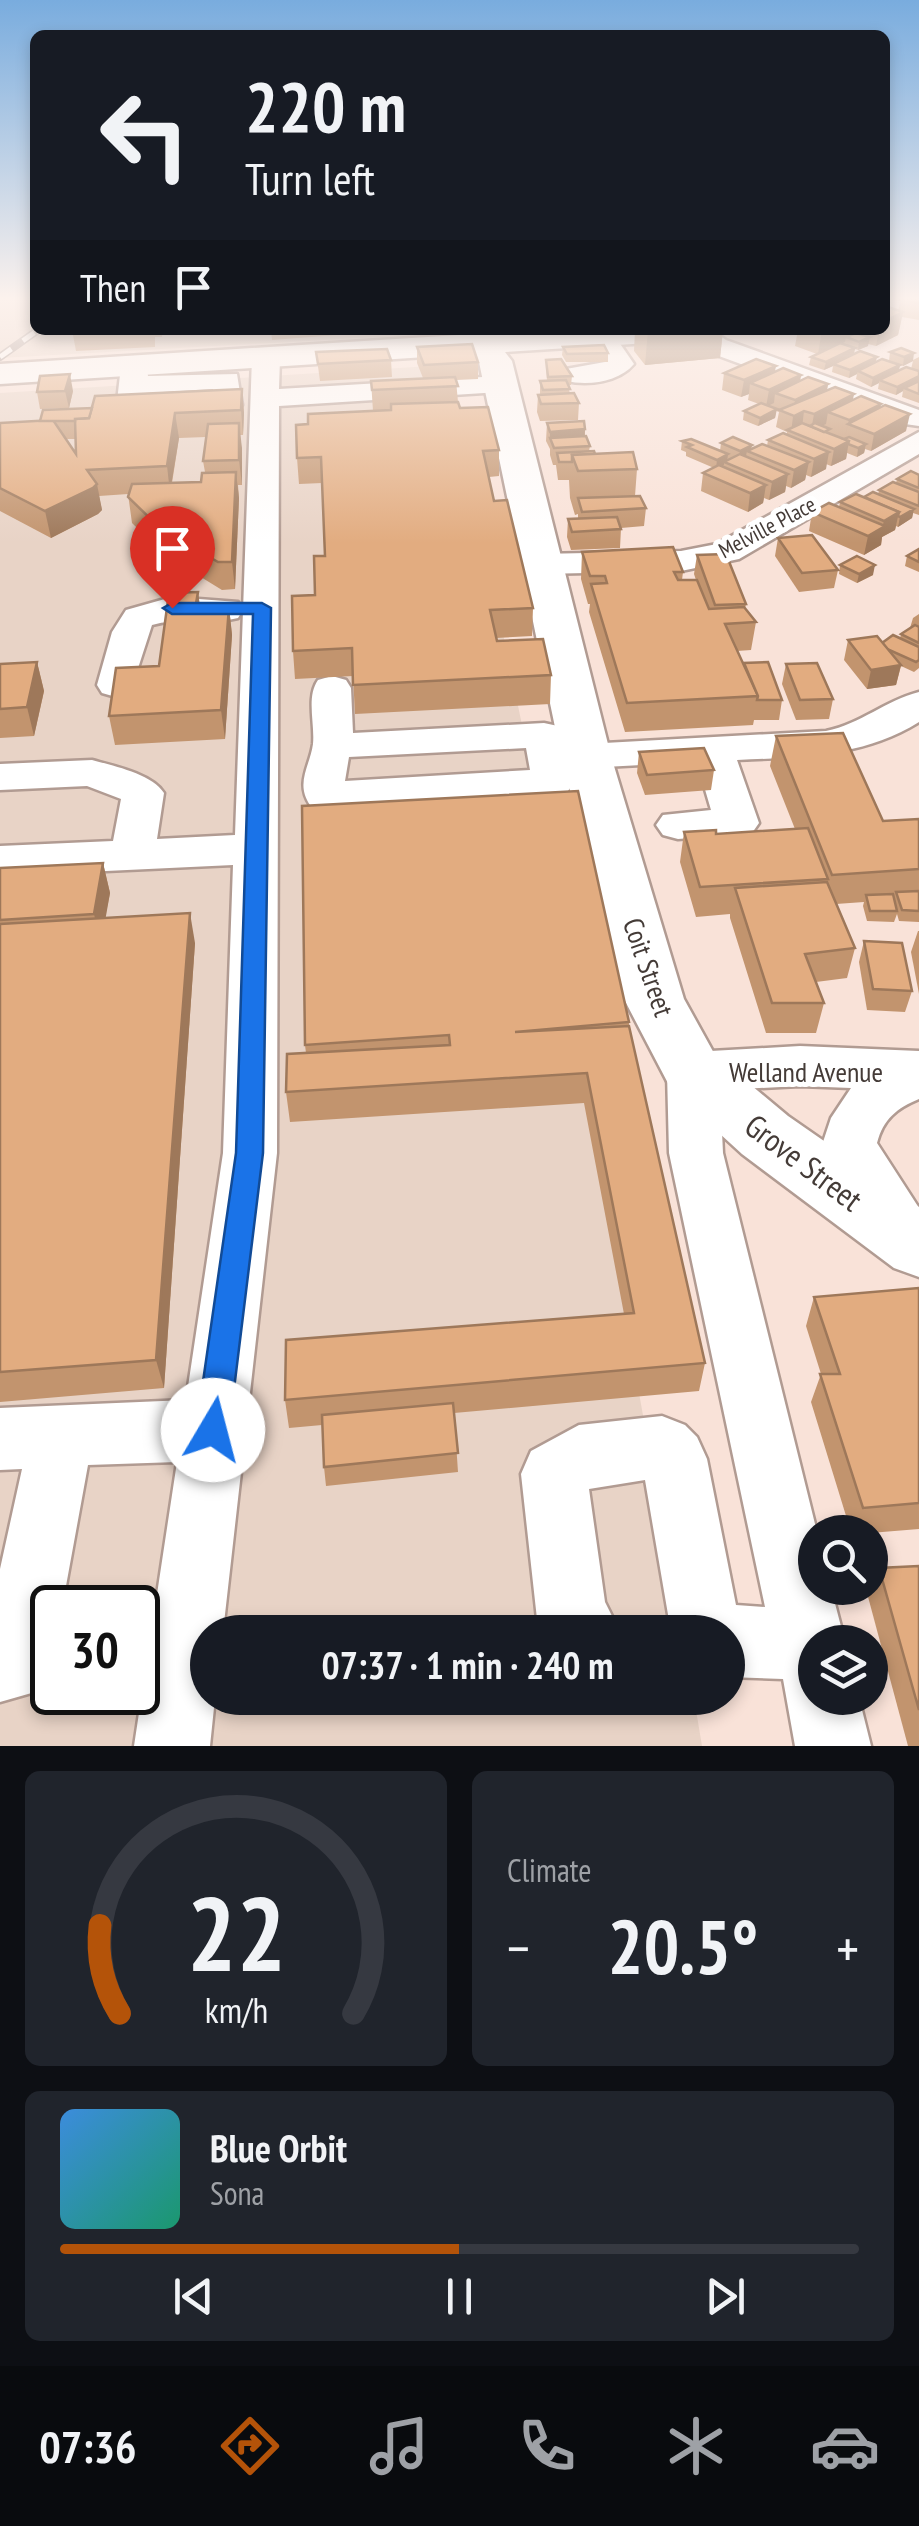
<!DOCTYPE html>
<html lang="en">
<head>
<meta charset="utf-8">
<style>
  body { margin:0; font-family:"PT Sans Narrow",sans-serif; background:#20242c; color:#f1f3f6; height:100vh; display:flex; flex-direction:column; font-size:38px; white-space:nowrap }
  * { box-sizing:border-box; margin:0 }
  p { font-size:32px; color:#9ea1a6 }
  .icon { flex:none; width:55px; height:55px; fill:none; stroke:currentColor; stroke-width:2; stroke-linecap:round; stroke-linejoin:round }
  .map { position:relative; height:1746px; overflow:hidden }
  .details { display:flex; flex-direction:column; gap:25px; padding:25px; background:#0d0f14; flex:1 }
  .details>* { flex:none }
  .hud { position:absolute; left:30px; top:30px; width:860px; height:305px; border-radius:15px; box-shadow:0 5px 15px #0003; background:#171b24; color:#f1f3f6; overflow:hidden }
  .fabs { position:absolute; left:798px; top:1515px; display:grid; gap:20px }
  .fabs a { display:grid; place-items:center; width:90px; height:90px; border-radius:50%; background:#171b24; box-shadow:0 5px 15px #0003; font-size:50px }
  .speed { position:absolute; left:30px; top:1585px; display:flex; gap:20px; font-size:50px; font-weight:700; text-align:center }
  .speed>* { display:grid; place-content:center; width:130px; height:130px; border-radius:50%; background:#171b24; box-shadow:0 5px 15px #0003; line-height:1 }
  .speed .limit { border:5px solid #111; border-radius:15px; background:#fff; color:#111 }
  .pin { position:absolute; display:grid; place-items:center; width:85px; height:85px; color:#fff; margin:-102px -42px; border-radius:50% 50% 50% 0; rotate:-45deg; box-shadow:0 0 10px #0007 }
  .pin .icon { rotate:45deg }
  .me { position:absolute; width:110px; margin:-55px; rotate:8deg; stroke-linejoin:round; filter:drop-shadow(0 0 8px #0008) }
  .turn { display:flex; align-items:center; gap:35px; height:210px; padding:0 50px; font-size:45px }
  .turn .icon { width:130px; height:130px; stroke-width:2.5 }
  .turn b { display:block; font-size:70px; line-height:85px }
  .then { display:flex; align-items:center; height:95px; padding:0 50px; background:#0003; gap:20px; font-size:38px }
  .big { font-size:75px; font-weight:600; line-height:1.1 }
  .details .card { flex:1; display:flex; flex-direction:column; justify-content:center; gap:15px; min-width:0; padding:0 35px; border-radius:15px; background:#20242c }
  .details .dial { align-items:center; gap:0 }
  .dial svg { height:260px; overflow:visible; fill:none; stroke:#363941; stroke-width:7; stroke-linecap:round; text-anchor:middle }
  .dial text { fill:#f1f3f6; stroke:none }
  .song { display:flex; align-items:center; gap:30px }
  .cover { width:120px; height:120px; border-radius:15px; background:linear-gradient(135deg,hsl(210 70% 55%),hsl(160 70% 35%)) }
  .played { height:10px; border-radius:5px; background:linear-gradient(90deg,#b45309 50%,#363941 50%) }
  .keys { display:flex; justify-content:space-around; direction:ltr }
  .heat { display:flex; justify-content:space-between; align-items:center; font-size:55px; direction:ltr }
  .details .tiles { flex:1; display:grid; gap:25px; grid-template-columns:1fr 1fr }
  .card:last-child { grid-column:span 2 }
  .trip { position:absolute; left:190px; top:1615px; width:555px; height:100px; border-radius:50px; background:#171b24; box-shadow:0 5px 15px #0003; font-weight:600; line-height:100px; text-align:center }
  .menu { display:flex; height:160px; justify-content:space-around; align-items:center; background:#090b0e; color:#9ea1a6 }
  .menu .icon { width:70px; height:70px }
  .menu .selected { color:#b45309 }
  .menu b { font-size:45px; color:#f1f3f6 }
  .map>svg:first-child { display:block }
  .industrial { fill:#e8d3c6; fill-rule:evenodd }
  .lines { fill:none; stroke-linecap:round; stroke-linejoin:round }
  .minor-casing { stroke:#b19b92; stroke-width:5 }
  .major-casing { stroke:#b19b92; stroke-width:5 }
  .minor { fill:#fff; fill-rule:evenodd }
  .major { fill:#fff; fill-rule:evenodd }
  .rail-casing { stroke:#968680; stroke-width:8 }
  .rail { stroke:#fff; stroke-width:5; stroke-dasharray:14; stroke-linecap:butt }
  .wall { fill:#c2946e; fill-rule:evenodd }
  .shaded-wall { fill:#9e785a }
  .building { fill:#e2ac80; stroke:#9e785a; stroke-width:2.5 }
  .route { fill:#1a73e8; stroke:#114b97; stroke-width:2.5 }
  .labels { text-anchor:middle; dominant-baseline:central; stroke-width:10; stroke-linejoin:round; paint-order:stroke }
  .far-street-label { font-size:22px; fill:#443b37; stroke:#fff }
  .street-label { font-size:28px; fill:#443b37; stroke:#fff }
  .near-street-label { font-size:32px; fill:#443b37; stroke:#fff }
</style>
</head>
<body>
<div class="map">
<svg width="919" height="1746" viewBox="0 0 919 1746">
  <rect width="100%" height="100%" fill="#f9e2d8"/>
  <g class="industrial">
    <polygon points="0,299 35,299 35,330 447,330 450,333 0,358"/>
    <path d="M447,365L577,989L605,1204L682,1632H208V1698H694L702,1746H0V393ZM52,1608H138V1692H52Z"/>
  </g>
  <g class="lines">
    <g class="minor-casing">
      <g id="minor">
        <path d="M603,330L612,332L634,364C619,382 589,386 566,381L562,375L566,369L605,362L590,338Z"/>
        <polygon points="682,330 712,330 726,340 919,410 919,426 905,424 708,352"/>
        <path d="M266,350L280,358L279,389L500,376L514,384L500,392L279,406L277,1153L223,1632H208V1698H215L210,1746H134L177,1462L88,1465L62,1608H52V1663L42,1690L0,1702V1569L22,1469L0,1470V1408L186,1400L223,1153L233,865L0,876V846L113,841L121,799L87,786L0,790V764L92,760C114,766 152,774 164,793L157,839L235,835L252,358Z"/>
        <polygon points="135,358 145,360 148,376 237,374 242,405 238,411 218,411 213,389 146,393 145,401 184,402 188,408 184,414 120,416 116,410 121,366"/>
        <polygon points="919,432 919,454 739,559 681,571 540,574 528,571 523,564 528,557 540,554 681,551 717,544"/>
        <path d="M172,597L238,602L243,610L238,618C209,625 181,617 152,625L130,693L116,697L102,693L97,685L112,632L126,610Z"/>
        <path d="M332,676L346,680L351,688L353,733L544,723L558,726L568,753L572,747L586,744L826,731C861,724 886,700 919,692V722C863,757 801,757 737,760L759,823L752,833L678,839L663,835L656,825L663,815L711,810L697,762L586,768L570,762L574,782L568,791L553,795L325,809L310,805C295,783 310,766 313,744C315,723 306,697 318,680ZM526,748L530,770L345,781L349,757Z"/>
        <path d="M800,1046L919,1051V1099C897,1108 883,1119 877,1143L919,1208L917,1238L897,1245L877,1238L822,1145L831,1118L851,1088L800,1086L720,1090L723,1153L817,1532L815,1588H831L845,1642H815V1698H859L871,1746H795L783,1679L728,1677V1632H671L645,1480L589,1489L605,1602L620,1632H542L537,1619L521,1474L531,1451L579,1425L662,1416L685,1425L697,1437L707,1459L736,1605L765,1607L669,1153L667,1072L675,1058L693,1052Z"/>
      </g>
    </g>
    <g class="major-casing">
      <polygon id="major" points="455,330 488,330 490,333 713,330 708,337 697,340 505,352 512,361 611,756 684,999 715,1055 788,1116 919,1207 919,1277 894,1268 742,1154 671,1089 624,999 561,756 479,362 473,354 0,384 0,364 459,335"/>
    </g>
    <use href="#minor" class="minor"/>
    <use href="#major" class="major"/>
    <g class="rail-casing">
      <polyline id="rail" points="0,357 38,330"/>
    </g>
    <use href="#rail" class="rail"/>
  </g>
  <g class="wall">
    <polygon points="901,299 919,299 919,320 902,317 898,335 876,346 868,344 868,346 858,350 855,349 854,354 876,362 900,365 899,370 919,371 919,403 902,397 903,391 896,395 878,389 879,383 871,387 856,379 857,374 849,378 832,372 833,366 824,370 809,365 811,357 817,354 795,346 798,330 885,330 898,311"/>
    <polygon points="72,330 163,330 162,337 155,337 155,347 76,351"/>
    <polygon points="271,330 337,330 337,335 272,340"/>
    <polygon points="341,330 373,330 342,332"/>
    <polygon points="635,330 723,330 720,358 645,365 634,351"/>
    <polygon points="417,347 478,362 478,379 456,380 458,402 460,408 499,450 499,476 489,477 494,501 533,608 532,636 496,638 497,641 551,675 550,704 355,714 353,676 295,679 293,651 315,595 325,556 322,483 299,484 297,458 308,424 373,411 371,381 423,378 417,363"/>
    <polygon points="563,347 608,353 608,362 566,362 562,355"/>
    <polygon points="316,352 391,360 392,377 320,381"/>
    <polygon points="890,352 913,360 919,357 919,371 911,369 913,361 903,366 889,361"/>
    <polygon points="546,360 572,376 571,385 568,385 570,394 579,403 578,420 540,421 537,412 538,395 540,395 540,381 547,381"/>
    <polygon points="775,372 801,375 800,381 828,384 827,390 853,400 881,404 880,407 906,431 871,451 865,449 864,453 857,457 847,453 846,459 831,466 826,464 826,469 811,477 806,475 805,480 791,488 786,486 785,492 769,500 764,498 763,503 748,512 701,491 703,473 714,468 686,456 686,452 681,450 682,441 720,451 721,443 752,445 751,449 767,446 768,440 787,435 787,432 776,427 779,412 776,411 775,418 758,426 743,420 744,411 759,404 748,400 749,394 741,397 722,390 724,373"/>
    <path d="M242,389L244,413L243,435H240L242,485H238L239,498L235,589L222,590L165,555L132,523L128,494L99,496L102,510L98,514L51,538L0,511V423L40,421L92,408ZM206,437L203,461L205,472L201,482L172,483L179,438ZM66,439H76V454Z"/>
    <polygon points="73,391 69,408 40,409 37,392"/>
    <polygon points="547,423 585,429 585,436 590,446 589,451 637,469 635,496 646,508 644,526 621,528 620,548 571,550 567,537 568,519 578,518 578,514 575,515 570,498 569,480 558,480 556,465 553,465 550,455 550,449 546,441"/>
    <polygon points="919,475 919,515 913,513 912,518 898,527 896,526 895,530 882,537 881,545 864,555 809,531 812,512 839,507 840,502 878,495 879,490 896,483 897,479"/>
    <polygon points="778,538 838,570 834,588 799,592 775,556"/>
    <polygon points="919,549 919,572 905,566 907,556"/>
    <polygon points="582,552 683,572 682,580 696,580 694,574 697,555 746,604 745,609 756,622 751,650 737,651 743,664 782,700 779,720 754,720 753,725 625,732 589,612 590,604 588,604 581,579"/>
    <polygon points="840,565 873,575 857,583 839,574"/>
    <polygon points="229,607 232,635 225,739 115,745 109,716 159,666 201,609"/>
    <polygon points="919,614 919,668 914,672 901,666 896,685 867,689 844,660 848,640 882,643 900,639 901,634 910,628 913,618"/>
    <polygon points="37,662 44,691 34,736 0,738 0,664"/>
    <polygon points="786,664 833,699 829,719 796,720 782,684"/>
    <polygon points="776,736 883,821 919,819 919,922 899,921 897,914 894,922 867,921 863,906 864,902 836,904 855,948 847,978 816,982 824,1003 816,1033 766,1033 730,918 730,914 696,917 680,862 684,832 716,834 795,829 770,766"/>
    <polygon points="639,752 714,770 711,790 645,795 637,773"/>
    <polygon points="103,863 110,893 105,918 195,943 164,1388 0,1402 0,868"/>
    <polygon points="918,931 919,931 919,994 911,952"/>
    <polygon points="864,941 912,991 905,1012 867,1010 859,962"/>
    <polygon points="629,1022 629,1027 705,1363 699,1391 454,1413 458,1472 326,1486 324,1467 322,1425 289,1428 285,1400 624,1314 584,1103 290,1122 286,1092 306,1053 305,1045"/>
    <polygon points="919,1288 919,1529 870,1533 851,1532 811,1402 821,1374 806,1326 814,1297"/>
    <polygon points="919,1566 919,1746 908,1746 867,1593 879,1568"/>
  </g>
  <g class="shaded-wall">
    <polygon points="903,312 898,335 876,346 879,330 885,330 885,321"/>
    <polygon points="648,330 723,330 720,358 645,365"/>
    <polygon points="822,330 854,330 853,339 846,337 845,342 818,354"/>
    <polygon points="870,337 868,346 858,350 859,342"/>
    <polygon points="855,348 853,357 833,364 833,366 824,370 826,362"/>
    <polygon points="914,353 913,361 903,366 904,357"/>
    <polygon points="877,357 875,365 858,371 857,374 849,378 850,370"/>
    <polygon points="900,365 898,373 879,380 879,383 871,387 873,378"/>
    <polygon points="776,366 773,382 750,383 749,394 741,397 744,380"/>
    <polygon points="70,374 73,391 69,408 65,391"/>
    <polygon points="801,375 798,392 775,393 774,403 766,407 769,390"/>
    <polygon points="919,376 919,383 904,388 903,391 896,395 897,387"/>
    <polygon points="828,384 825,401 804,411 802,428 791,433 795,400"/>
    <polygon points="242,389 244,413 243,435 241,410"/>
    <polygon points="854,394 851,411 828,412 826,424 811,431 814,414"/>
    <polygon points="881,404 877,421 848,424 845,437 849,420"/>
    <polygon points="777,409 775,418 758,426 760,418"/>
    <polygon points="175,413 179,438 170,492 167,466"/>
    <polygon points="910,414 906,431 871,451 874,434"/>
    <polygon points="239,423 242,448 242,485 239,460"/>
    <polygon points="585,429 584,446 550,438 550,449 550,432"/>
    <polygon points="849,441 846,459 831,466 834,449"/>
    <polygon points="866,444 864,453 857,457 858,448"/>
    <polygon points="752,445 750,453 747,451 746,456 739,460 740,451"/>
    <polygon points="829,452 826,469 811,477 814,459"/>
    <polygon points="728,454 727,463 724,462 724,465 716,469 717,460"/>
    <polygon points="809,462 805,480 791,488 794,470"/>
    <polygon points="236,472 239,498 235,589 232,562"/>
    <polygon points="788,474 785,492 769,500 772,482"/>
    <polygon points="97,484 102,510 98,514 51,538 45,511"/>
    <polygon points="766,485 763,503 748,512 750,493"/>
    <polygon points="914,509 912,518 898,527 900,517"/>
    <polygon points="899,512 895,530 882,537 881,545 864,555 868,536 882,528 884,521"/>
    <polygon points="875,565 873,575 857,583 859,574"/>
    <polygon points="198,592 202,620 195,609"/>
    <polygon points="229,607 232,635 225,739 221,710"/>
    <polygon points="37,662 44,691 34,736 27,707"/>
    <polygon points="901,665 896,685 867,689 871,670"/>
    <polygon points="103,863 110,893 101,944 94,914"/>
    <polygon points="190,913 195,943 164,1388 156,1360"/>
  </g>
  <g class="building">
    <polygon points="901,299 919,299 919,303 900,300"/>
    <polygon points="885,306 903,312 885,321"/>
    <polygon points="856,333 870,337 859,342 846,337"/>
    <polygon points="840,343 855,348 826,362 811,357"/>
    <polygon points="472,344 478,362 424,365 417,347"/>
    <polygon points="604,345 608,353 567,354 563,347"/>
    <polygon points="901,348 914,353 904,357 890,352"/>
    <polygon points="387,349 391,360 318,364 316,352"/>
    <polygon points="860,351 877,357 850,370 833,364"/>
    <polygon points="561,359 572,376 548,377 546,360"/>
    <polygon points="756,359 776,366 744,380 724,373"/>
    <polygon points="882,359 900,365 873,378 858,371"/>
    <polygon points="906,367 919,371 919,376 897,387 879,380"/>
    <polygon points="783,368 801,375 769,390 750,383"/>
    <polygon points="70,374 65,391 37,392 40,376"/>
    <polygon points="455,377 458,386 372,390 371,381"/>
    <polygon points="808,377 828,384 795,400 775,393"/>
    <polygon points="566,380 570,389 543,390 540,381"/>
    <polygon points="919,381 919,394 904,388"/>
    <polygon points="835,387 854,394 814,414 804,411 794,416 779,410"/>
    <polygon points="242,389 241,410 175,413 167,466 87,470 97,484 93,488 45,511 0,488 0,423 53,420 76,454 75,419 89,418 95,396"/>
    <polygon points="574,393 579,403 541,404 538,395"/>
    <polygon points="861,396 881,404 849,420 828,412"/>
    <polygon points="458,402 460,408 488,407 499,450 483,451 494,501 507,500 533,608 490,610 497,641 543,639 551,675 353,685 352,648 293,651 292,596 315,595 314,556 325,556 321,457 297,458 296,425 308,424 308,414 391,410 391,404"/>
    <polygon points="761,403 777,409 760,418 744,411"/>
    <polygon points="885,405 910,414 874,434 848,424"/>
    <polygon points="92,408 89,418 75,419 75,421 40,421 43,410"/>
    <polygon points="584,421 585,429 550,432 547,423"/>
    <polygon points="239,423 239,460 203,461 208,424"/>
    <polygon points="802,423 849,441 834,449 787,430"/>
    <polygon points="815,423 830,429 824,432 810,426"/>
    <polygon points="783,433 829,452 814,459 768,440"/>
    <polygon points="586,436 590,446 554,448 550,438"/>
    <polygon points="733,437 752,445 740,451 721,443"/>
    <polygon points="849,437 866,444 858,448 848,444 849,441 844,439"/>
    <polygon points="691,439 728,454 717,460 687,447 692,445 682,441"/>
    <polygon points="762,444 809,462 794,470 747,451"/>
    <polygon points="594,451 595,454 572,455 572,462 559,462 557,453"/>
    <polygon points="633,452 637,469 578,471 572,455"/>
    <polygon points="740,454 788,474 772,482 724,462"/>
    <polygon points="719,465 766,485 750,493 703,473"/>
    <polygon points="911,471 919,475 919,488 897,479"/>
    <polygon points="236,472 232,562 218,562 160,528 128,497 132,484 201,482 202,473"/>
    <polygon points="893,482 919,492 919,506 879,490"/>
    <polygon points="873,492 914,509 900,517 898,516 899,512 864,497"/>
    <polygon points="856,494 899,512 884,521 840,502"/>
    <polygon points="640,496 646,508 582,512 578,498"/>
    <polygon points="829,503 885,526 868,536 812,512"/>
    <polygon points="617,517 621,529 572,532 568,519"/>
    <polygon points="812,535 838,570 802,573 778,538"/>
    <polygon points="673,547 683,572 674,572 678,580 697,580 709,609 744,607 756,622 725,624 758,696 627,703 591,584 607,583 605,576 590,576 582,552"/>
    <polygon points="919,549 919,562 907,556"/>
    <polygon points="726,554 746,604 715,605 697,555"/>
    <polygon points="857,556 875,565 859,574 840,565"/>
    <polygon points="198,592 195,609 229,607 221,710 109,716 116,668 159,666 169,593"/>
    <polygon points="915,625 919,627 919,643 901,634"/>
    <polygon points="893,635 919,647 919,660 916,662 887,649 882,643"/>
    <polygon points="877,636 901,665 871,670 848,640"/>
    <polygon points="37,662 27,707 0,709 0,664"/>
    <polygon points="768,662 782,700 757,700 758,696 744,663"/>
    <polygon points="817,663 833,699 800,700 786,664"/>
    <polygon points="843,733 883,821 919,819 919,869 832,875 776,736"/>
    <polygon points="704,748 714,770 647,775 639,752"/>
    <polygon points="578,791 629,1022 515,1032 629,1026 705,1363 285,1400 286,1340 634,1313 587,1073 286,1092 287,1054 450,1045 449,1035 305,1045 302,806"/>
    <polygon points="808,828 828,879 700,887 684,832 716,830 716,834"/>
    <polygon points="103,863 94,914 0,920 0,868"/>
    <polygon points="827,882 855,948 805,954 824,1003 772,1003 735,888"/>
    <polygon points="919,891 919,911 902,910 896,892"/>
    <polygon points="893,894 897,911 870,911 866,895"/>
    <polygon points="190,913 156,1360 0,1372 0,924"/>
    <polygon points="864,941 902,943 912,991 873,989"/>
    <polygon points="919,1288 919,1503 863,1508 820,1374 840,1374 814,1297"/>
    <polygon points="453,1403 458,1453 324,1467 322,1415"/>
    <polygon points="919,1566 919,1710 879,1568"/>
  </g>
  <linearGradient id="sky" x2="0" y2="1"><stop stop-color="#79acde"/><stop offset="0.55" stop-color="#fcf2ed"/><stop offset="1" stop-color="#fcf2ed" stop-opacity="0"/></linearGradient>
  <rect width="919" height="543" fill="url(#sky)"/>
  <polygon class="route" points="262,603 271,608 263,1153 229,1430 224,1441 213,1446 201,1441 196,1430 236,1153 253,614 172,614 163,608 172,603"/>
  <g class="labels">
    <g class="far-street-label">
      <text transform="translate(767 527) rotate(-28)">Melville Place</text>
    </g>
    <g class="street-label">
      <text transform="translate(649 967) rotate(71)">Coit Street</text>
      <text x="806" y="1071">Welland Avenue</text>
    </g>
    <g class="near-street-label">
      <text transform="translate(804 1162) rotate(37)">Grove Street</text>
    </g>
  </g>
</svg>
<div class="fabs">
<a><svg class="icon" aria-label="search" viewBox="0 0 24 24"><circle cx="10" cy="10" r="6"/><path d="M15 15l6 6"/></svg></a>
<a><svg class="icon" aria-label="layers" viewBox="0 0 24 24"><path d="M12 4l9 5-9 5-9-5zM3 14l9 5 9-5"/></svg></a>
</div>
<div class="speed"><div class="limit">30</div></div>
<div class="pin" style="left:172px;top:608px;background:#d93025"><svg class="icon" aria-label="arrive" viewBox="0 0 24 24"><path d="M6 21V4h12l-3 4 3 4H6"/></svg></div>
<svg class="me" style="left:213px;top:1430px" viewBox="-20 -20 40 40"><circle r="19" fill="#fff"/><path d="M0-13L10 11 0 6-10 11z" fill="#1a73e8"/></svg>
<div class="trip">07:37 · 1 min · 240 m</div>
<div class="hud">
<div class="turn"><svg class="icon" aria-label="left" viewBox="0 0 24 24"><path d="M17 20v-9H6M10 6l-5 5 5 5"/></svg><div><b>220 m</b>Turn left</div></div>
<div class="then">Then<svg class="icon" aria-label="arrive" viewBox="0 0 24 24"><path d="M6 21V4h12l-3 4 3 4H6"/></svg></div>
</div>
</div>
<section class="details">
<div class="tiles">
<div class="card dial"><svg viewBox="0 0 100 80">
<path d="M14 69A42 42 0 1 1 86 69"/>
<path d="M14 69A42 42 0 0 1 8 42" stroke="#b45309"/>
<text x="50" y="56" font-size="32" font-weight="700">22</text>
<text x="50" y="72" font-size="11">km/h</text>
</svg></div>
<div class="card"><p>Climate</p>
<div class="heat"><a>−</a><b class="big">20.5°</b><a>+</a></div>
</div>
<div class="card">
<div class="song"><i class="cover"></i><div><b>Blue Orbit</b><p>Sona</p></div></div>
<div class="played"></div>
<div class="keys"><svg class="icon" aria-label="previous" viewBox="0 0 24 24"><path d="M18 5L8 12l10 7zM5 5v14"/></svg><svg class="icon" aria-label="pause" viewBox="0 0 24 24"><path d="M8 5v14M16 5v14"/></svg><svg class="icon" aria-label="next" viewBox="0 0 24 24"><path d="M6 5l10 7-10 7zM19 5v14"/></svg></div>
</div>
</div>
</section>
<nav class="menu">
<b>07:36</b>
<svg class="icon selected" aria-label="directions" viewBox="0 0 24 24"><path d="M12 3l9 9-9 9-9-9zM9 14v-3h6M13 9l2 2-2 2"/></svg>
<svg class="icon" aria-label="music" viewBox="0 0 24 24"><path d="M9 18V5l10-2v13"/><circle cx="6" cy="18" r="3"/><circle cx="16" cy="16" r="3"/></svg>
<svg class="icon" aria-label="phone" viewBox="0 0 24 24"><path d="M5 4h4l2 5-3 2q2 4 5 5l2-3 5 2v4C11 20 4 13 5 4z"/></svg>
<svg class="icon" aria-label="climate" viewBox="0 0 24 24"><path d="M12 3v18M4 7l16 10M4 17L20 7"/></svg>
<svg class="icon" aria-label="car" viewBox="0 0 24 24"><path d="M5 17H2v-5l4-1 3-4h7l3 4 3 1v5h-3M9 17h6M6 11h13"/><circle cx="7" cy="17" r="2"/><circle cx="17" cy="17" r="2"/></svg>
</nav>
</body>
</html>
